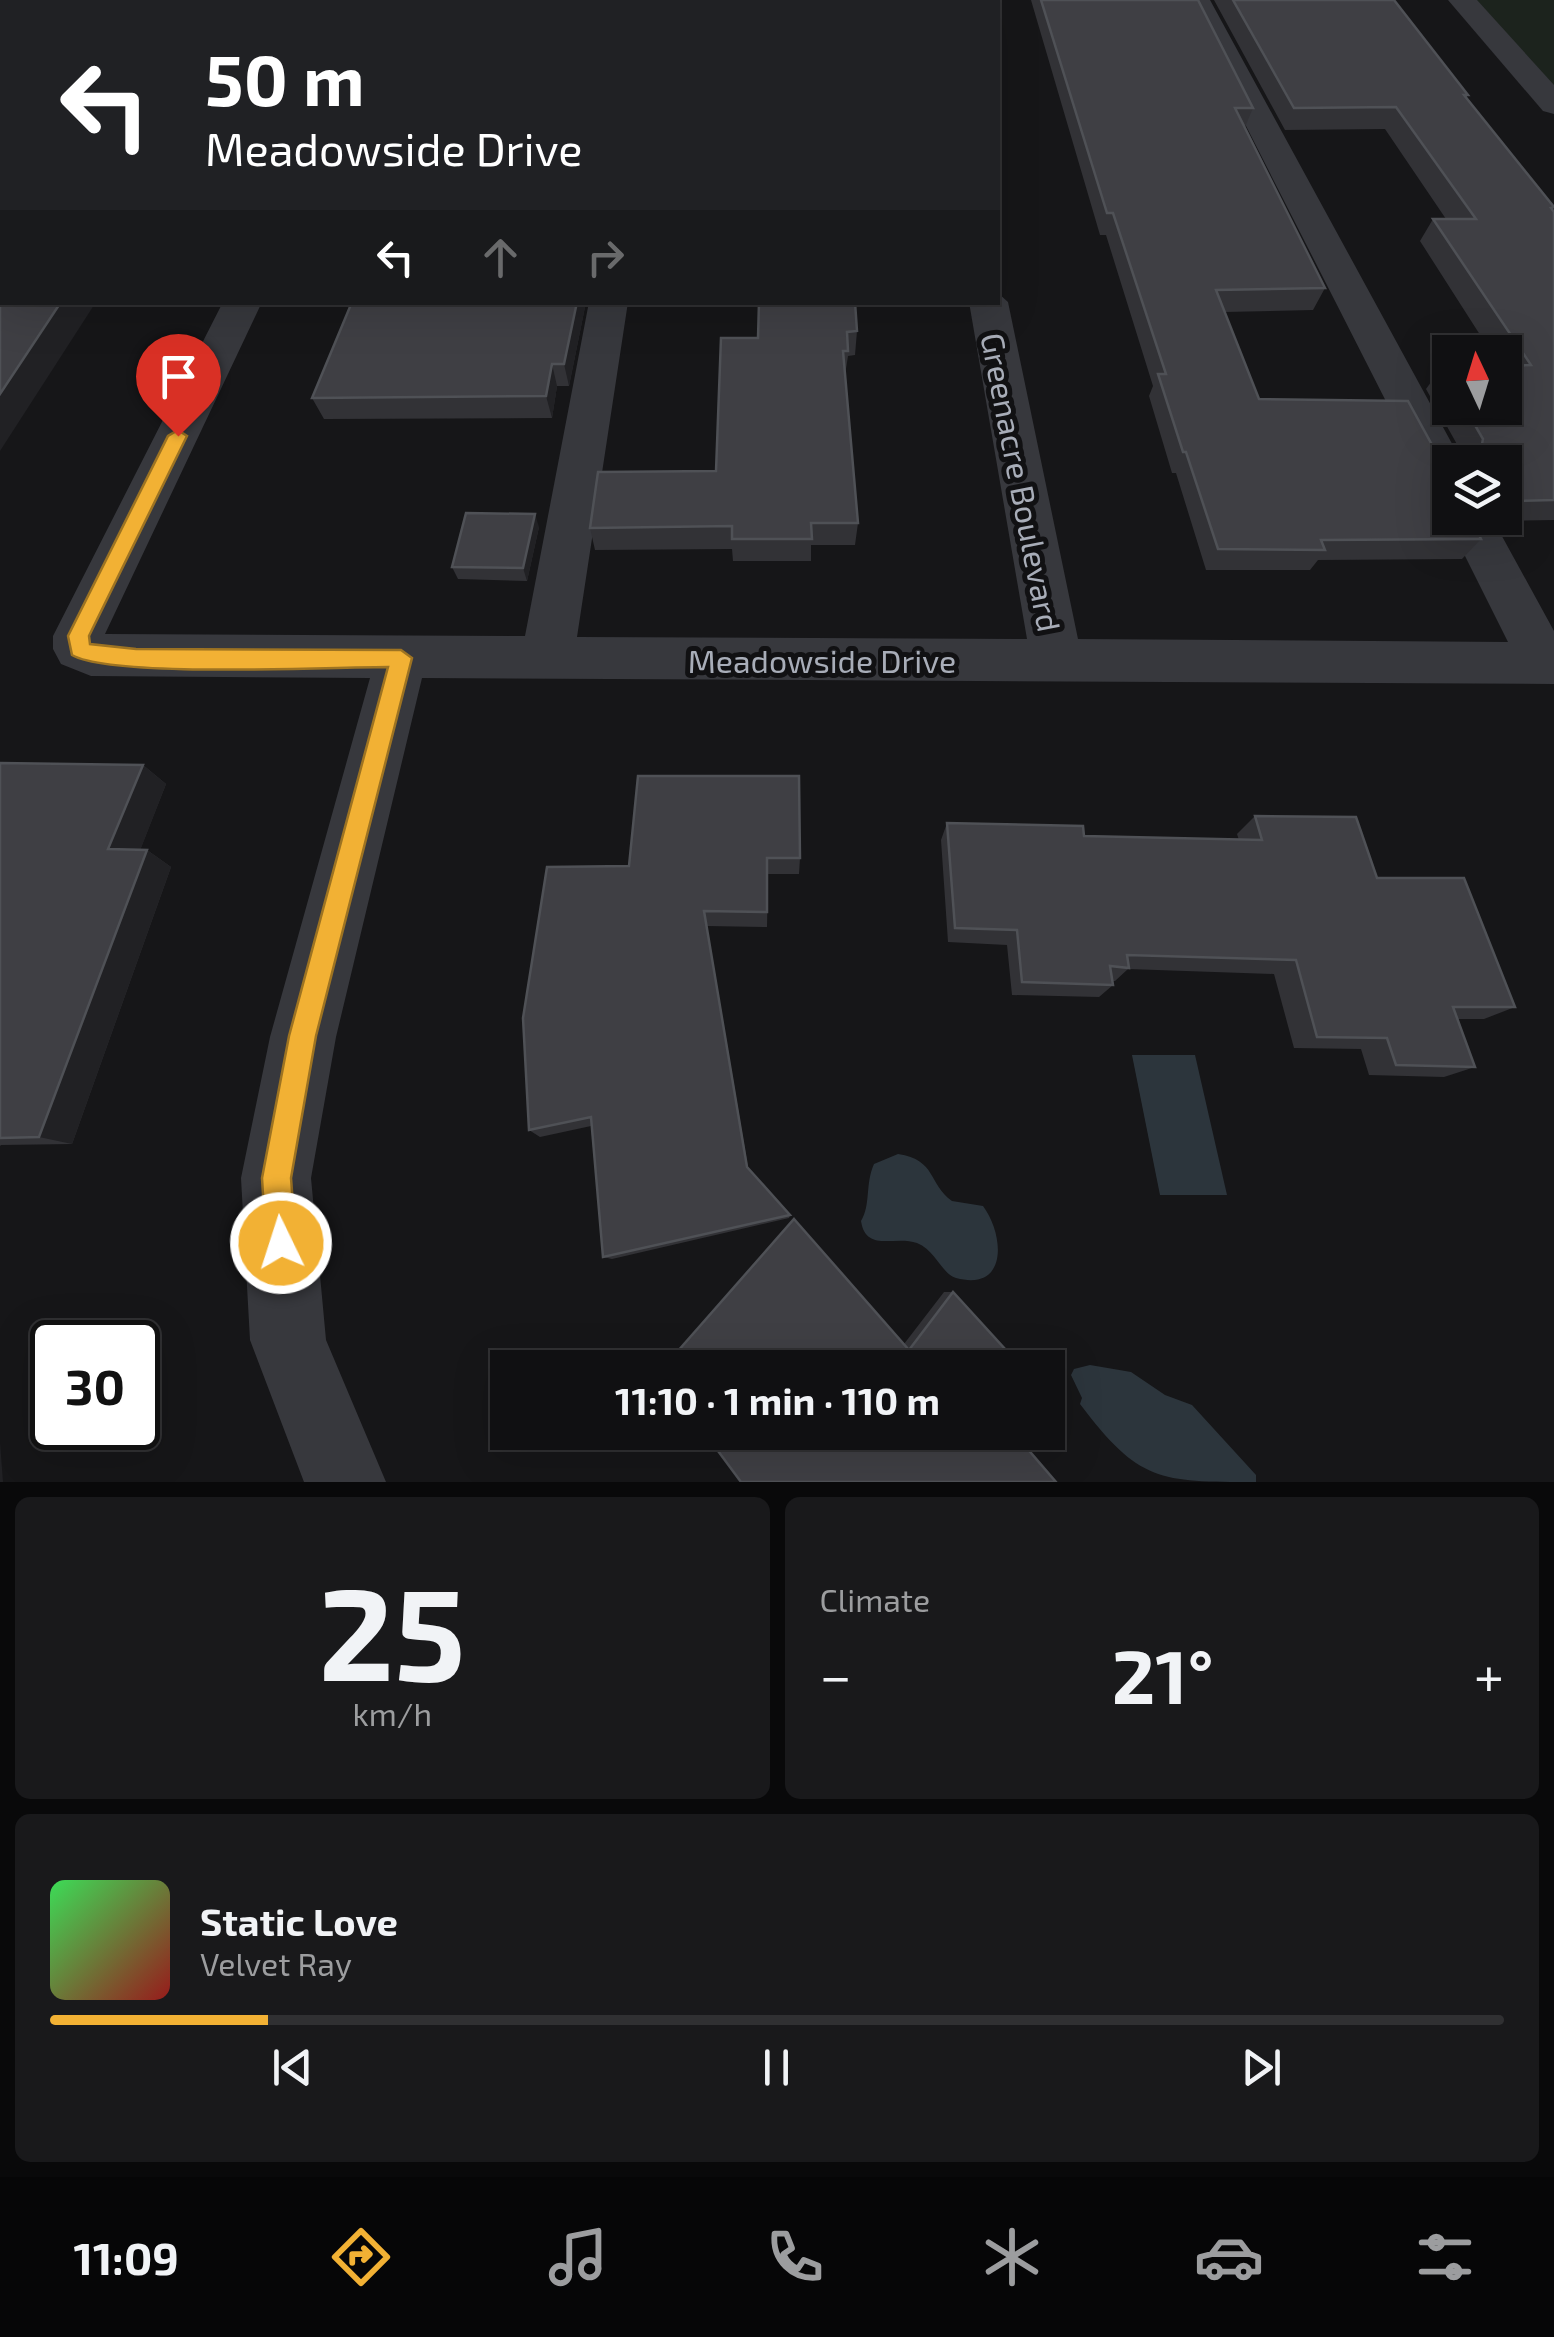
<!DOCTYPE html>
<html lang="en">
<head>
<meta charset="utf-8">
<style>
  body { margin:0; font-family:"Exo 2",sans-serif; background:#19191b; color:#f1f3f6; height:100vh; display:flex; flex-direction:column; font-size:38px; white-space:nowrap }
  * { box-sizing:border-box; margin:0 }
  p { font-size:32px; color:#9c9d9f }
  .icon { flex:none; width:55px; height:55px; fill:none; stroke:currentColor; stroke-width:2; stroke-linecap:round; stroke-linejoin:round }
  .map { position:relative; height:1482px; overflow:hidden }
  .sheet { display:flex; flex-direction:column; gap:15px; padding:15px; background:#09090a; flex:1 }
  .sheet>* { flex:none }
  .banner { position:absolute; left:0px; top:0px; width:1000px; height:305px; box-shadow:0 10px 40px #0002,0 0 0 2px #303032; background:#202124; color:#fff; overflow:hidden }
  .needle { width:65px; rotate:356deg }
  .fabs { position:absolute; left:1432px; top:335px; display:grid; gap:20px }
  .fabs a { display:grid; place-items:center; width:90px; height:90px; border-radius:0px; background:#101012; box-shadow:0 10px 40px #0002,0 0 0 2px #303032; font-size:50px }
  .speed { position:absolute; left:30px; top:1320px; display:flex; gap:20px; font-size:50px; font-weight:700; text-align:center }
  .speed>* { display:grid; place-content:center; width:130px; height:130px; border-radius:50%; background:#101012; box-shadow:0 10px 40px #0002,0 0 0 2px #303032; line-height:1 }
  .speed .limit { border:5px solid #111; border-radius:15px; background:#fff; color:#111 }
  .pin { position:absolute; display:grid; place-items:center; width:85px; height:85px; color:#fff; margin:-102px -42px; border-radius:50% 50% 50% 0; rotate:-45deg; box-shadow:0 0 10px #0007 }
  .pin .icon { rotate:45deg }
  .me { position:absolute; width:110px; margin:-55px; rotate:356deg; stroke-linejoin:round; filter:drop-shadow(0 0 8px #0008) }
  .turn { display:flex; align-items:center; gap:35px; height:210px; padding:0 40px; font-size:45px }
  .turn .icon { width:130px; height:130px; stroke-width:2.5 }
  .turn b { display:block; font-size:70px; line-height:85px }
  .lanes { display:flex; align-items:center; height:95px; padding:0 40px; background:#0003; justify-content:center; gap:50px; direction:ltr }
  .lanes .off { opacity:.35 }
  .big { font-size:75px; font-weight:700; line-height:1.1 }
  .sheet .widget { flex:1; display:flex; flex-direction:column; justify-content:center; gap:15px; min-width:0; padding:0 35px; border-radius:15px; background:#19191b }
  .sheet .dial { align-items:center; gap:0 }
  .dial b { font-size:130px; line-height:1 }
  .song { display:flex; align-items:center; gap:30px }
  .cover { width:120px; height:120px; border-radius:15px; background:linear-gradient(135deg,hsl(130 70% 55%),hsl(0 70% 35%)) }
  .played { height:10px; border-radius:5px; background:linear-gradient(90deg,#f2b134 15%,#303032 15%) }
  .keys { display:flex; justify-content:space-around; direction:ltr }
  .heat { display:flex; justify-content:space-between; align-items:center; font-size:55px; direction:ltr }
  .sheet .tiles { flex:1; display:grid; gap:15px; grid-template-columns:1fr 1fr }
  .widget:last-child { grid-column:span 2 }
  .trip { position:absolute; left:490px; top:1350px; width:575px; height:100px; border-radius:0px; background:#101012; box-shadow:0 10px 40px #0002,0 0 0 2px #303032; font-weight:700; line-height:100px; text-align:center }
  .menu { display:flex; height:160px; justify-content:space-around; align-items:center; background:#060607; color:#9c9d9f }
  .menu .icon { width:70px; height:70px }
  .menu .active { color:#f2b134 }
  .menu b { font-size:45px; color:#f1f3f6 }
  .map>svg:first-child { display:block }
  .green { fill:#1c231d }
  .water { fill:#2c353c }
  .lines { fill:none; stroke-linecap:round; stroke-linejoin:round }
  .minor { fill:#37383d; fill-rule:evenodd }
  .wall { fill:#323236 }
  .shaded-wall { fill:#212124 }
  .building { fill:#3f3f44; stroke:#4f5156; stroke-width:2.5 }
  .route { fill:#f2b134; stroke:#9d7322; stroke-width:2.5 }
  .labels { text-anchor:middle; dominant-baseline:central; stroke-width:10; stroke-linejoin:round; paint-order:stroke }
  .street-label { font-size:32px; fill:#a8adb8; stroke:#111113 }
</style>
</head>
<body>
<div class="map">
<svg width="1554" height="1482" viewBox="0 0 1554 1482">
  <rect width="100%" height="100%" fill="#161618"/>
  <polygon class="green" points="1462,0 1554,0 1554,104"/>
  <g class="water">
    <polygon points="1132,1055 1195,1055 1227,1195 1160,1195"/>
    <path d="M898,1154C937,1160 928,1184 952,1201L983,1206C1004,1234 1009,1292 956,1278C942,1274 936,1251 917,1243C895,1235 866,1253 861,1221C871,1205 865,1184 874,1164Z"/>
    <path d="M1090,1365L1131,1372L1165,1395L1192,1405L1256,1475V1482C1159,1482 1139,1482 1080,1404L1082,1398L1071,1375L1074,1369Z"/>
  </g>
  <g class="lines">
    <g class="minor">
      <rect x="645" y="0" width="28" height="2"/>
      <rect x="916" y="0" width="28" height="2"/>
      <polygon points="1182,0 1210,0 1462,462 1450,462 1450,498 1434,493 1427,482"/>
      <polygon points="1448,0 1477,0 1554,85 1554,114 1543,111"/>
      <polygon points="998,293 1008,302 1078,639 1508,642 1446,518 1450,510 1450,518 1492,518 1554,631 1554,684 422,678 336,1037 311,1178 326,1340 386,1482 304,1482 250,1340 241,1178 270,1037 370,678 91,676 61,664 53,649 53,636 223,302 262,302 105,634 525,636 589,302 628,302 577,637 1027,639 969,302 998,302"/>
    </g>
  </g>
  <g class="wall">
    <polygon points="1031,0 1198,0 1253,108 1245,127 1325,288 1313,310 1224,312 1259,399 1450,518 1481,539 1462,559 1318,560 1310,570 1206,570 1176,473 1172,473 1149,396 1153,386 1106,235 1100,235"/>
    <polygon points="1214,0 1394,0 1468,95 1466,98 1554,209 1553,211 1554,212 1554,520 1498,521 1495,518 1505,518 1505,462 1456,462 1463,455 1426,389 1442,367 1450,367 1450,408 1505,408 1505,352 1491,352 1420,241 1433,219 1446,219 1385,129 1285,130"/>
    <polygon points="352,302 586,302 569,386 557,386 552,418 324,419 312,398"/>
    <polygon points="857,331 855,355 848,356 845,375 858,523 855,545 811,545 811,561 733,561 732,549 595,550 590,528 716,471 758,338"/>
    <polygon points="539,527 527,581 458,579 452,567"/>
    <polygon points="0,763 143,765 166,784 140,850 147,850 171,867 72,1144 1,1145 0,1146"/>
    <polygon points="638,776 800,858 799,874 768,874 767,927 707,926 748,1167 790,1215 789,1218 612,1259 603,1257 591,1126 540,1137 529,1130 629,866"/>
    <polygon points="1255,816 1377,878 1515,1007 1484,1019 1457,1019 1475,1067 1444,1077 1369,1075 1361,1049 1294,1048 1274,974 1128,969 1115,981 1113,981 1113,985 1099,997 1012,995 1007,945 948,942 941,840 947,823 1084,836 1239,840 1237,834"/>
    <polygon points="944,1292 953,1292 1010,1368 663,1368 904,1344"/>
  </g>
  <g class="shaded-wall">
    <polygon points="273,0 296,0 294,2 271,2"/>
    <polygon points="61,302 96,302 0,451 0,394"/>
    <polygon points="577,302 586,302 569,386 564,364"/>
    <polygon points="552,364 557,386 552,418 546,396"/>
    <polygon points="535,514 539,527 527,581 523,568"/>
    <polygon points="143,765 166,784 134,866 108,849"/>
    <polygon points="147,850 171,867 72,1144 39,1137"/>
    <polygon points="0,1442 3,1482 0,1482"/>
  </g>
  <g class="building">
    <polygon points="158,0 273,0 271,2 156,2"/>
    <polygon points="473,0 612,0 612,2 472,2"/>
    <rect x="739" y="0" width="96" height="2"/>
    <polygon points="1041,0 1198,0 1253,108 1235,108 1325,288 1216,290 1259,399 1408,401 1448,474 1450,475 1450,518 1470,518 1481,539 1321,540 1325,550 1218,549 1186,452 1183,452 1158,374 1166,374 1113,213 1107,213"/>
    <polygon points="1233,0 1394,0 1468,95 1464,95 1554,207 1551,208 1554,212 1554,500 1518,501 1511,494 1505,494 1505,462 1471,462 1471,445 1482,444 1483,439 1465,408 1505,408 1505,366 1531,365 1433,219 1476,219 1396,107 1294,108"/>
    <polygon points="2,195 2,302 61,302 0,394 0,198"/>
    <polygon points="352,302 577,302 564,364 552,364 546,396 312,398"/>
    <polygon points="759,302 855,302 857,331 847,332 848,351 843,351 858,523 811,523 812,539 732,539 732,526 590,528 598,472 716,471 721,338 758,338"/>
    <polygon points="1442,367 1450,367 1450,381"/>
    <polygon points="466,513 535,514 523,568 452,567"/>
    <polygon points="0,763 143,765 108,849 147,850 39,1137 0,1138"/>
    <polygon points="638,776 799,776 800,858 767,858 767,912 704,911 747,1167 790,1215 603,1257 591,1117 529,1130 523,1018 547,867 629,866"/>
    <polygon points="1255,816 1356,817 1377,878 1464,878 1515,1007 1453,1007 1475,1067 1396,1065 1387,1038 1317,1037 1296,960 1127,955 1129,968 1110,966 1113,985 1022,982 1017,930 955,928 947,823 1083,826 1084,836 1262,840"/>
    <polygon points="794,1219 909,1350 953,1292 1015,1360 1010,1368 663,1368"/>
    <polygon points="704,1432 1013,1432 1056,1482 741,1482"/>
  </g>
  <path class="route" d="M178,430L187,436L89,636L90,644L136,649L401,650L412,658L316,1036L291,1178L296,1243L292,1253L281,1258L271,1253L266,1243L262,1178L289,1036L388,667C328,667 112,678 72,655L68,636L168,436Z"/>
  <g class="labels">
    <g class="street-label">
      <text transform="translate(1022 482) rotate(79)">Greenacre Boulevard</text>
      <text x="822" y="660">Meadowside Drive</text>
    </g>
  </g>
</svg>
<div class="fabs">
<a><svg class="needle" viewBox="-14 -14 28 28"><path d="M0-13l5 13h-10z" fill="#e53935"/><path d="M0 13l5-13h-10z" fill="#9c9d9f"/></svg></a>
<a><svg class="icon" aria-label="layers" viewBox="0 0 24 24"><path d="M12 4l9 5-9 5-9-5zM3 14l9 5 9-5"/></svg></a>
</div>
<div class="speed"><div class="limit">30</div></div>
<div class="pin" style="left:178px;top:436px;background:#d93025"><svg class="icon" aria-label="arrive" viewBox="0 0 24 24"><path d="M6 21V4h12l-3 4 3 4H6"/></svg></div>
<svg class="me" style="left:281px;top:1243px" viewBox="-20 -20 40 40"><circle r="17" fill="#f2b134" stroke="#fff" stroke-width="3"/><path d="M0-11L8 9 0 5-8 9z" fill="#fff"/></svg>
<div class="trip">11:10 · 1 min · 110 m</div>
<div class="banner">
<div class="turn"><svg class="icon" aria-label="left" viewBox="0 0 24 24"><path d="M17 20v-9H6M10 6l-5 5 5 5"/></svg><div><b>50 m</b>Meadowside Drive</div></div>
<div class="lanes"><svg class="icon" aria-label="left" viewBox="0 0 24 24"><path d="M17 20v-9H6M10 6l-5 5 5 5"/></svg><svg class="icon off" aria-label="ahead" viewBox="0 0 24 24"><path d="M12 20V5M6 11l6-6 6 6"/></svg><svg class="icon off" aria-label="right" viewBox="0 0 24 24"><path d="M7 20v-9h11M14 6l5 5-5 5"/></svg></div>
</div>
</div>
<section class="sheet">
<div class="tiles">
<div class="widget dial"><b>25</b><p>km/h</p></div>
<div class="widget"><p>Climate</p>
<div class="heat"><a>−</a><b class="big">21°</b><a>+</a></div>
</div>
<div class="widget">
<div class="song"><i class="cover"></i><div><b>Static Love</b><p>Velvet Ray</p></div></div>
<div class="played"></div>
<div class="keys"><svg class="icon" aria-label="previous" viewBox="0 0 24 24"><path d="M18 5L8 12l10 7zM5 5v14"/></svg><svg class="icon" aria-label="pause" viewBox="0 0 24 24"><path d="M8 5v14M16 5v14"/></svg><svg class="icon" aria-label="next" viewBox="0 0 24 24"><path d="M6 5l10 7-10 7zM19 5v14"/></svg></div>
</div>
</div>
</section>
<nav class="menu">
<b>11:09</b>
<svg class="icon active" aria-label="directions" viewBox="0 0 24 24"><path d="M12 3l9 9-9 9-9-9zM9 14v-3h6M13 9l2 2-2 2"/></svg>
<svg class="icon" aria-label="music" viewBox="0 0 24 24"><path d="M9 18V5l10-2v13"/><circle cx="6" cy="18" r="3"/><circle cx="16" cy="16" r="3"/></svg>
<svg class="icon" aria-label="phone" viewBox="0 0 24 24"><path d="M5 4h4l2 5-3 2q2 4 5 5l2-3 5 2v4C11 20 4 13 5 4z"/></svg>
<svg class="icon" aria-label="climate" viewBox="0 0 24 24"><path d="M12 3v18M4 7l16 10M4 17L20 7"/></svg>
<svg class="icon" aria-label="car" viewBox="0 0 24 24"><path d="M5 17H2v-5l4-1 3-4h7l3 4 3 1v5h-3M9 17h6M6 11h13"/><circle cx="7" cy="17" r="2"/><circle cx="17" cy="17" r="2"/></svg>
<svg class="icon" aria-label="filters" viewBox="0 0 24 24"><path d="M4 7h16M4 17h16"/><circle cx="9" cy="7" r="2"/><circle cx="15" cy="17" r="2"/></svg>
</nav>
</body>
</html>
